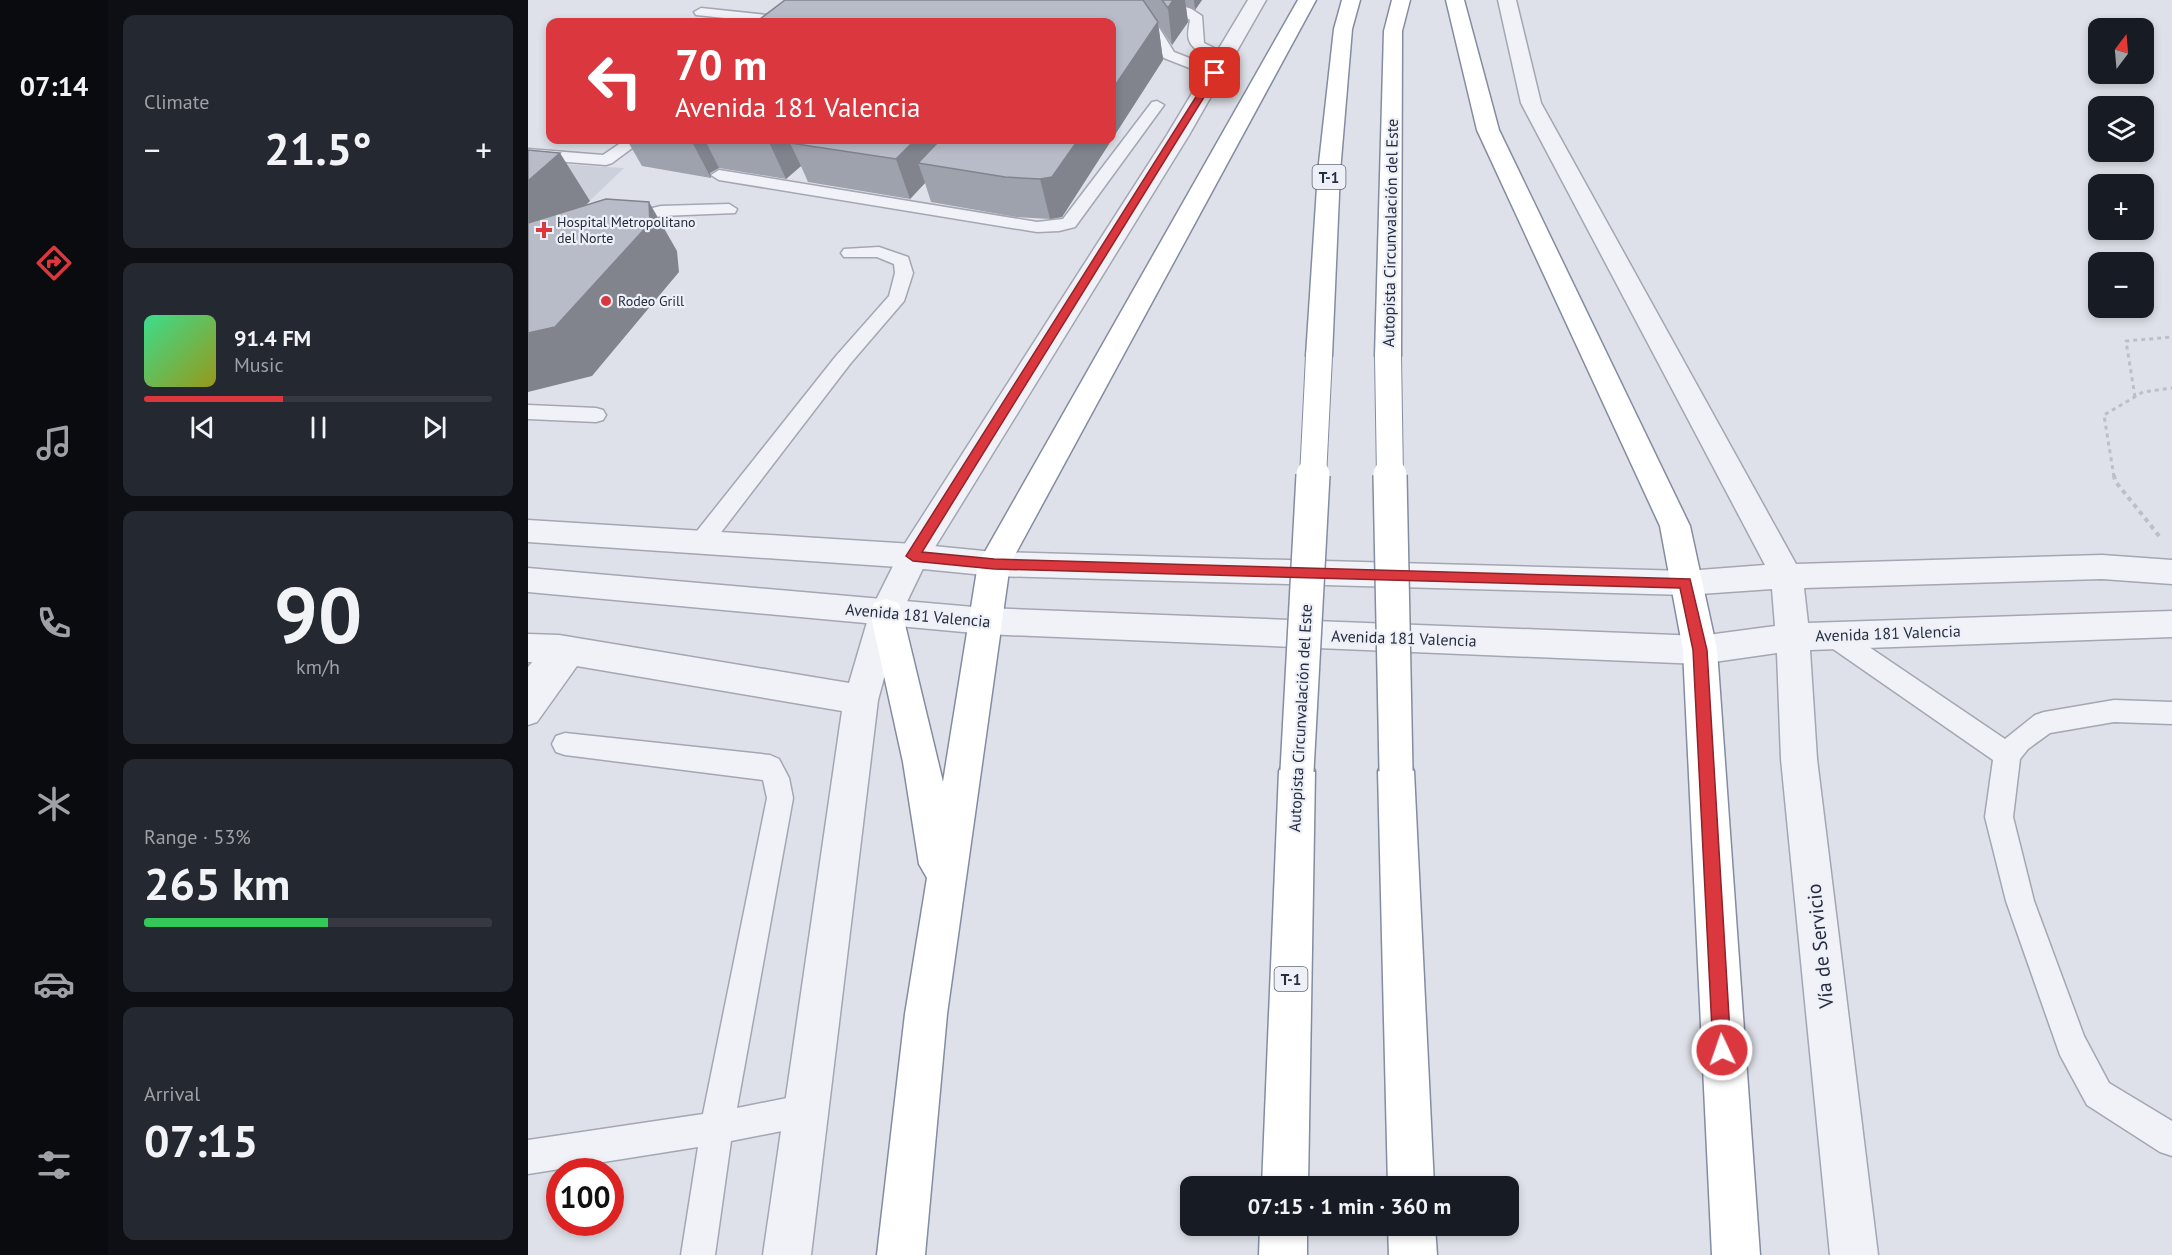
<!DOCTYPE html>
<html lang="en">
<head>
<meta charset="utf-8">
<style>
  body { margin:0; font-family:"PT Sans",sans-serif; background:#242831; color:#f1f3f6; height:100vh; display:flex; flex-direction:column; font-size:22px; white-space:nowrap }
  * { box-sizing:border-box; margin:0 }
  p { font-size:20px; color:#9ea1a6 }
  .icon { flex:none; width:33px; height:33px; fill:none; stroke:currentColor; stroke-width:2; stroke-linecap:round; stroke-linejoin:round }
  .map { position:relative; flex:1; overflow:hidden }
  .drawer { display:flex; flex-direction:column; gap:15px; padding:15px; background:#0d0f14; width:420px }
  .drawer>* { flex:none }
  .top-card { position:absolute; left:18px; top:18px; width:570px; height:126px; border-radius:12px; box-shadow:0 3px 9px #0003; background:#da373f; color:#fff; overflow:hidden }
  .needle { width:39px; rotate:16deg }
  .fabs { position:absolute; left:1560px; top:18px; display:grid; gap:12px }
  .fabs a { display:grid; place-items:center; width:66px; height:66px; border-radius:12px; background:#171b24; box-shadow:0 3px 9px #0003; font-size:30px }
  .speed { position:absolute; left:18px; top:1158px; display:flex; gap:12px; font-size:30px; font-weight:700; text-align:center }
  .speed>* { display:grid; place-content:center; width:78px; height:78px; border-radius:50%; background:#171b24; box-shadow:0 3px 9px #0003; line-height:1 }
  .speed .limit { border:9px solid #d22; background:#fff; color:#111 }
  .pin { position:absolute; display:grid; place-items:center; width:51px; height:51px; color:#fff; margin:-26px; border-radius:12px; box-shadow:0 3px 9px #0006 }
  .me { position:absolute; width:66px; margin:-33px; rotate:357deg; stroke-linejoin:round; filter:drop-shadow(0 0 4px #0008) }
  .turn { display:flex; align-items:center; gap:21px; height:126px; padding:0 30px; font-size:27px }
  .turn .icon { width:78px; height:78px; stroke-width:2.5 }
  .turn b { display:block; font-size:42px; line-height:51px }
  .big { font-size:45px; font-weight:700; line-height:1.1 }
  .drawer .card { flex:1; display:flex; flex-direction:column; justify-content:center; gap:9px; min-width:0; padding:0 21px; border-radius:12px; background:#242831 }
  .drawer .dial { align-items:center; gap:0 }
  .dial b { font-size:78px; line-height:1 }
  .song { display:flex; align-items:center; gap:18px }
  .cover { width:72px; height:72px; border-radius:9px; background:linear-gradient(135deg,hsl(150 70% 55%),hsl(60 70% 35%)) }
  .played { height:6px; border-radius:3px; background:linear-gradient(90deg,#da373f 40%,#363941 40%) }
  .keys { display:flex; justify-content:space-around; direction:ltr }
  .heat { display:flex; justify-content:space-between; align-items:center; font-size:33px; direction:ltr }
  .charge { height:9px; border-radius:4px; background:linear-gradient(90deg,#34c759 53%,#363941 0) }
  .trip { position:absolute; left:652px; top:1176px; width:339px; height:60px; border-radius:12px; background:#171b24; box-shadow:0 3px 9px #0003; font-weight:700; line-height:60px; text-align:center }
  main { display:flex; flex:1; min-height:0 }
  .dock { display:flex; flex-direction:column; width:108px; justify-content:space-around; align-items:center; background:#090b0e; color:#9ea1a6 }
  .dock .icon { width:42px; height:42px }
  .dock .on { color:#da373f }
  .dock b { font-size:27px; color:#f1f3f6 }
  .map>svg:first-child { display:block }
  .built { fill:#ccd0db }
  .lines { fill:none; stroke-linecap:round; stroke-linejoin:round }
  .service-casing { stroke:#a3a7b3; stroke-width:3 }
  .minor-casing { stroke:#a3a7b3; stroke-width:3 }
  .tertiary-casing { stroke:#a3a7b3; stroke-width:3 }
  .motorway-casing { stroke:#848ca1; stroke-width:3 }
  .path-far1 { stroke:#bcbfc8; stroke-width:3; stroke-dasharray:4 4; stroke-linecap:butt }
  .path { stroke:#bcbfc8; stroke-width:4; stroke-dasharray:4.5 4.5; stroke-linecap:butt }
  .service { fill:#f1f2f7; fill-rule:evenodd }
  .minor { fill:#f1f2f7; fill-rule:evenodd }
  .tertiary { fill:#f1f2f7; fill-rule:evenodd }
  .motorway { fill:#fff; fill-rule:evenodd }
  .motorway-bridge-far1-casing { stroke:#848ca1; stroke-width:28; stroke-linecap:butt }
  .motorway-bridge-casing { stroke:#848ca1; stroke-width:36; stroke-linecap:butt }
  .motorway-bridge-far1 { stroke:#fff; stroke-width:26 }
  .motorway-bridge { stroke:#fff; stroke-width:33 }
  .wall { fill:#9ea2ad }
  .shaded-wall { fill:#81848d }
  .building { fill:#b8bcc9; stroke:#81848d; stroke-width:1.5 }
  .route { fill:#da373f; stroke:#8e2429; stroke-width:1.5 }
  .poi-dot { fill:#da373f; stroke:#edf0f6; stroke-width:2 }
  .labels { text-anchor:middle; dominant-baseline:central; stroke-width:4.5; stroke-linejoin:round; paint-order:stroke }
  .far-poi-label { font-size:14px; fill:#262d41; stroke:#edf0f6; text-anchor:start }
  .shield { fill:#edf0f6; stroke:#626877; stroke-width:1.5 }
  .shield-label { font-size:15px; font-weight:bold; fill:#262d41 }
  .street-label { font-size:16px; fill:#262d41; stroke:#edf0f6 }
  .near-street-label { font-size:20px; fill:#262d41; stroke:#edf0f6 }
</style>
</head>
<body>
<main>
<nav class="dock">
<b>07:14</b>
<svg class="icon on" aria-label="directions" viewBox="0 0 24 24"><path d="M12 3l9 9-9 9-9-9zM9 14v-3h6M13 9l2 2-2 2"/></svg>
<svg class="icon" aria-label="music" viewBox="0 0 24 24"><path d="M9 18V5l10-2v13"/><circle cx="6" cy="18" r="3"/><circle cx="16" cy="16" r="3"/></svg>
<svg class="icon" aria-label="phone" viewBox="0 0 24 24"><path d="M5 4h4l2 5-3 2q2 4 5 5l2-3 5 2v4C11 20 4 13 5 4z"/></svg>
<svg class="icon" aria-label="climate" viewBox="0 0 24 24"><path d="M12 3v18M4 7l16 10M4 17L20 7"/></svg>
<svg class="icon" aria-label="car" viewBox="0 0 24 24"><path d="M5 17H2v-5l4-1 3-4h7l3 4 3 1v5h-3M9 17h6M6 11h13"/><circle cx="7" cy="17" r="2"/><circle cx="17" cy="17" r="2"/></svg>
<svg class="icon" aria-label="filters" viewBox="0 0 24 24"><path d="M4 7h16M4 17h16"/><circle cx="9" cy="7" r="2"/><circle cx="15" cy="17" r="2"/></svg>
</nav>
<section class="drawer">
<div class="card"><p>Climate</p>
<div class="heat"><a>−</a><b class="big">21.5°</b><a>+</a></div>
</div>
<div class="card">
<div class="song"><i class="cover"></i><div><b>91.4 FM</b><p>Music</p></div></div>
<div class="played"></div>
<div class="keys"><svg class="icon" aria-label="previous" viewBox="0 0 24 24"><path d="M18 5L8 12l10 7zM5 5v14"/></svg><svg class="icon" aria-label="pause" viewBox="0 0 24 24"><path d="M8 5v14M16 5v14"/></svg><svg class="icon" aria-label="next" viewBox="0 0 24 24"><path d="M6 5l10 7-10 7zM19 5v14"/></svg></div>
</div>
<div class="card dial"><b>90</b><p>km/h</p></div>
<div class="card"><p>Range · 53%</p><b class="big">265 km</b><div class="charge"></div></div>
<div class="card"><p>Arrival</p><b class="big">07:15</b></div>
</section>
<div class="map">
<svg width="1644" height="1255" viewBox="0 0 1644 1255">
  <rect width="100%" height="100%" fill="#dee1e9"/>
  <polygon class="built" points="0,162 96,168 0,260"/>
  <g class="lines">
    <g class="service-casing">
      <g id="service">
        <path d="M627,1L662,8L674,16L676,43L701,55L703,58L701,61C690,64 664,51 661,40C659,34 661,26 662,20L653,14L622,8L620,5Z"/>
        <polygon points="173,8 268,18 275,22 235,22 168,15 166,12"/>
        <polygon points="610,20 630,26 646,52 692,70 694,73 687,77 682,76 636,58 620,32 603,24"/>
        <polygon points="629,101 636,105 547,227 531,231 509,232 191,180 183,175 191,170 509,222 535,219 624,102"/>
        <polygon points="97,140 115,140 84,163 78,165 0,159 0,149 75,155"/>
        <polygon points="201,204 209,209 207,213 133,216 96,225 88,220 90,216 133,206"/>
        <polygon points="351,247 380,257 385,273 376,301 322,364 181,548 173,550 165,548 162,542 165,536 308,356 361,296 367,273 366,264 349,257 316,257 313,253 316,249"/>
        <polygon points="0,405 68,408 75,410 78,415 75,420 68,422 0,419"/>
        <polygon points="1304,625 1313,628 1477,739 1507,715 1516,712 1586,700 1644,702 1644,724 1586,722 1522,733 1500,749 1492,759 1485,817 1506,901 1556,1036 1581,1083 1644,1121 1644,1156 1632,1152 1559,1105 1532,1055 1478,901 1457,817 1465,760 1295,642 1292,635 1295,628"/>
        <polygon points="29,641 38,645 47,642 56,645 59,652 9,722 0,725 0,667 20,644"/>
        <polygon points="37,733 242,755 251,759 261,778 265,798 209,1108 279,1094 290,1099 295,1110 290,1121 279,1126 203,1141 187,1255 153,1255 170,1147 0,1174 0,1140 175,1114 239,798 235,780 37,755 28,752 24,744 28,736"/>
      </g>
    </g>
    <g class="minor-casing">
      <g id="minor">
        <polygon points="720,0 738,0 661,135 399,560 374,612 350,700 283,1255 235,1255 314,711 31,663 0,662 0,634 31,635 321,683 342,612 374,548 639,135"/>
        <polygon points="970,0 988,0 1013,103 1268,564 1574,555 1644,560 1644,584 1574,579 1276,588 1280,623 1644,611 1644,637 1282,650 1289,759 1350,1255 1302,1255 1253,759 1249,653 1172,664 1160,660 1155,650 1160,640 1172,636 1247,626 1244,589 1158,595 1147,592 1142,583 1147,574 1158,571 1237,565 993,103"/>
      </g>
    </g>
    <g class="tertiary-casing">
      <g id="tertiary">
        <polygon points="0,520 385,544 466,552 1158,571 1169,574 1174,583 1169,592 1158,595 466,576 385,568 0,542"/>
        <polygon points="0,568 457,608 1172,636 1184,640 1189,650 1184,660 1172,664 457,634 0,592"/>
      </g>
    </g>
    <g class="motorway-casing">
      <g id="motorway">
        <polygon points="770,0 788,0 482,564 419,1014 397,1255 349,1255 377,1014 399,878 391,864 375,762 342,612 346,603 358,599 370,603 374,612 415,782 450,564"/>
        <polygon points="814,0 832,0 824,29 812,172 804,356 800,362 791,364 782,362 778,356 790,172 806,29"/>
        <polygon points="864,0 882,0 874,31 873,356 869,362 860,364 851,362 847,356 856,31"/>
        <polygon points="918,0 936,0 971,130 1162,526 1189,650 1232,1255 1184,1255 1155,650 1132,526 949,130"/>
        <polygon points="769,755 782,760 787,771 780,1186 734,1186 751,771 756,760"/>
        <polygon points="868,755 881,760 886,771 906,1186 860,1186 850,771 855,760"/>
        <polygon points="732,1226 779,1226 779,1255 731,1255"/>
        <polygon points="860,1226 907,1226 909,1255 861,1255"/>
      </g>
    </g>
    <g class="path-far1">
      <polyline points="1607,397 1598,341 1644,337"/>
      <polyline points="1586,477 1576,415 1615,392 1644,388"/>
    </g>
    <polyline class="path" points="1586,475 1587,481 1632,537"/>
    <use href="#service" class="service"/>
    <use href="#minor" class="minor"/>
    <use href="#tertiary" class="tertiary"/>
    <use href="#motorway" class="motorway"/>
    <g class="motorway-bridge-far1-casing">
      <g id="motorway-bridge-far1">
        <polyline points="860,356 862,477"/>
        <polyline points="785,477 791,356"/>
      </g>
    </g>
    <g class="motorway-bridge-casing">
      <g id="motorway-bridge">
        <polyline points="862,475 868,771"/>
        <polyline points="769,771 785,475"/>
      </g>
    </g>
    <use href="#motorway-bridge-far1" class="motorway-bridge-far1"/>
    <use href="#motorway-bridge" class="motorway-bridge"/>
  </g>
  <polygon class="wall" points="257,0 674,0 667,10 658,7 660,22 644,45 630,24 635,60 534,217 522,219 488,217 403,202 397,183 382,199 280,182 273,166 258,179 191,168 182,173 183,178 114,166 99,140 584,140"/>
  <g class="shaded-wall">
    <polygon points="645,0 657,0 660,22 644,45 640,8"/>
    <polygon points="666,0 674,0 667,10"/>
    <polygon points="630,22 635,60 534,217 522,219 512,179 550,140 584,140 584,90"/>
    <polygon points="163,140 177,140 191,168 182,173 183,178"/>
    <polygon points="240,140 302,140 262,143 273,166 258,179"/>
    <polygon points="387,140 438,140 390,163 397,183 382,199 368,159"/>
    <polygon points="32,153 62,201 0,260 0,181"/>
    <polygon points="121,202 149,251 151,272 64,376 0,392 0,333"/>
  </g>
  <g class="building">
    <polygon points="257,0 615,0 630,22 584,90 584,22 228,22"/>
    <polygon points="634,0 645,0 640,8"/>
    <polygon points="266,140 387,140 368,159 262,143"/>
    <polygon points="412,140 550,140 524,177 512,179 477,177 390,163"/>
    <polygon points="0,150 32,153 0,181"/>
    <polygon points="78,199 121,202 122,223 27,327 0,333 0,223"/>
  </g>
  <polygon class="route" points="687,70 691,73 394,552 466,559 1162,579 1179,650 1203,1050 1200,1057 1194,1059 1188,1057 1185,1050 1165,650 1152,588 466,569 385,561 378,556 683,73"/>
  <g class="poi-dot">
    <path d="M13 221h6v6h6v6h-6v6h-6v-6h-6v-6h6z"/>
    <circle cx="78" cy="301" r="6"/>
  </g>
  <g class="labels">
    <g class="far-poi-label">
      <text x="29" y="222">Hospital Metropolitano<tspan x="29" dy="16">del Norte</tspan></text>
      <text x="90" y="301">Rodeo Grill</text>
    </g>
    <g class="shield">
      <rect x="784.5" y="165" width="33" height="24" rx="4.5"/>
      <rect x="746.5" y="967" width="33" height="24" rx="4.5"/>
    </g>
    <g class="shield-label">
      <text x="801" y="177">T-1</text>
      <text x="763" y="979">T-1</text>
    </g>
    <g class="street-label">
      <text transform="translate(862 233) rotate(-89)">Autopista Circunvalación del Este</text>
      <text transform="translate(390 615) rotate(5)">Avenida 181 Valencia</text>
      <text transform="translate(1360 633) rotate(-2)">Avenida 181 Valencia</text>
      <text transform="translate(876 638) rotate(2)">Avenida 181 Valencia</text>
      <text transform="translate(772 718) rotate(-87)">Autopista Circunvalación del Este</text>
    </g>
    <g class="near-street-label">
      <text transform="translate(1292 946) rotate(-96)">Vía de Servicio</text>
    </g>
  </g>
</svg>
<div class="fabs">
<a><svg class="needle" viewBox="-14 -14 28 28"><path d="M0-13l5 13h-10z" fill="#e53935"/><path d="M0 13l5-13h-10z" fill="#9ea1a6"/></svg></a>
<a><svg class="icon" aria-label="layers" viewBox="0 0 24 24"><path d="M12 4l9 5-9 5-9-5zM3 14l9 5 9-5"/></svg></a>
<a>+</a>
<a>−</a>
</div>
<div class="speed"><div class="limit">100</div></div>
<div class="pin" style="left:687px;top:73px;background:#d93025"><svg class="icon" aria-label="arrive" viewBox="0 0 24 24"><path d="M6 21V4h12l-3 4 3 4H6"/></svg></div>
<svg class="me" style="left:1194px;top:1050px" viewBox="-20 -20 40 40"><circle r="17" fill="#da373f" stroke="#fff" stroke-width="3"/><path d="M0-11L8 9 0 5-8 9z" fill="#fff"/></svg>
<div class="trip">07:15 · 1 min · 360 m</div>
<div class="top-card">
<div class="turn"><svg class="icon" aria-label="left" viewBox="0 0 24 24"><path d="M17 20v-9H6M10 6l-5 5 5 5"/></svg><div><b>70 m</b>Avenida 181 Valencia</div></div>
</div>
</div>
</main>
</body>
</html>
